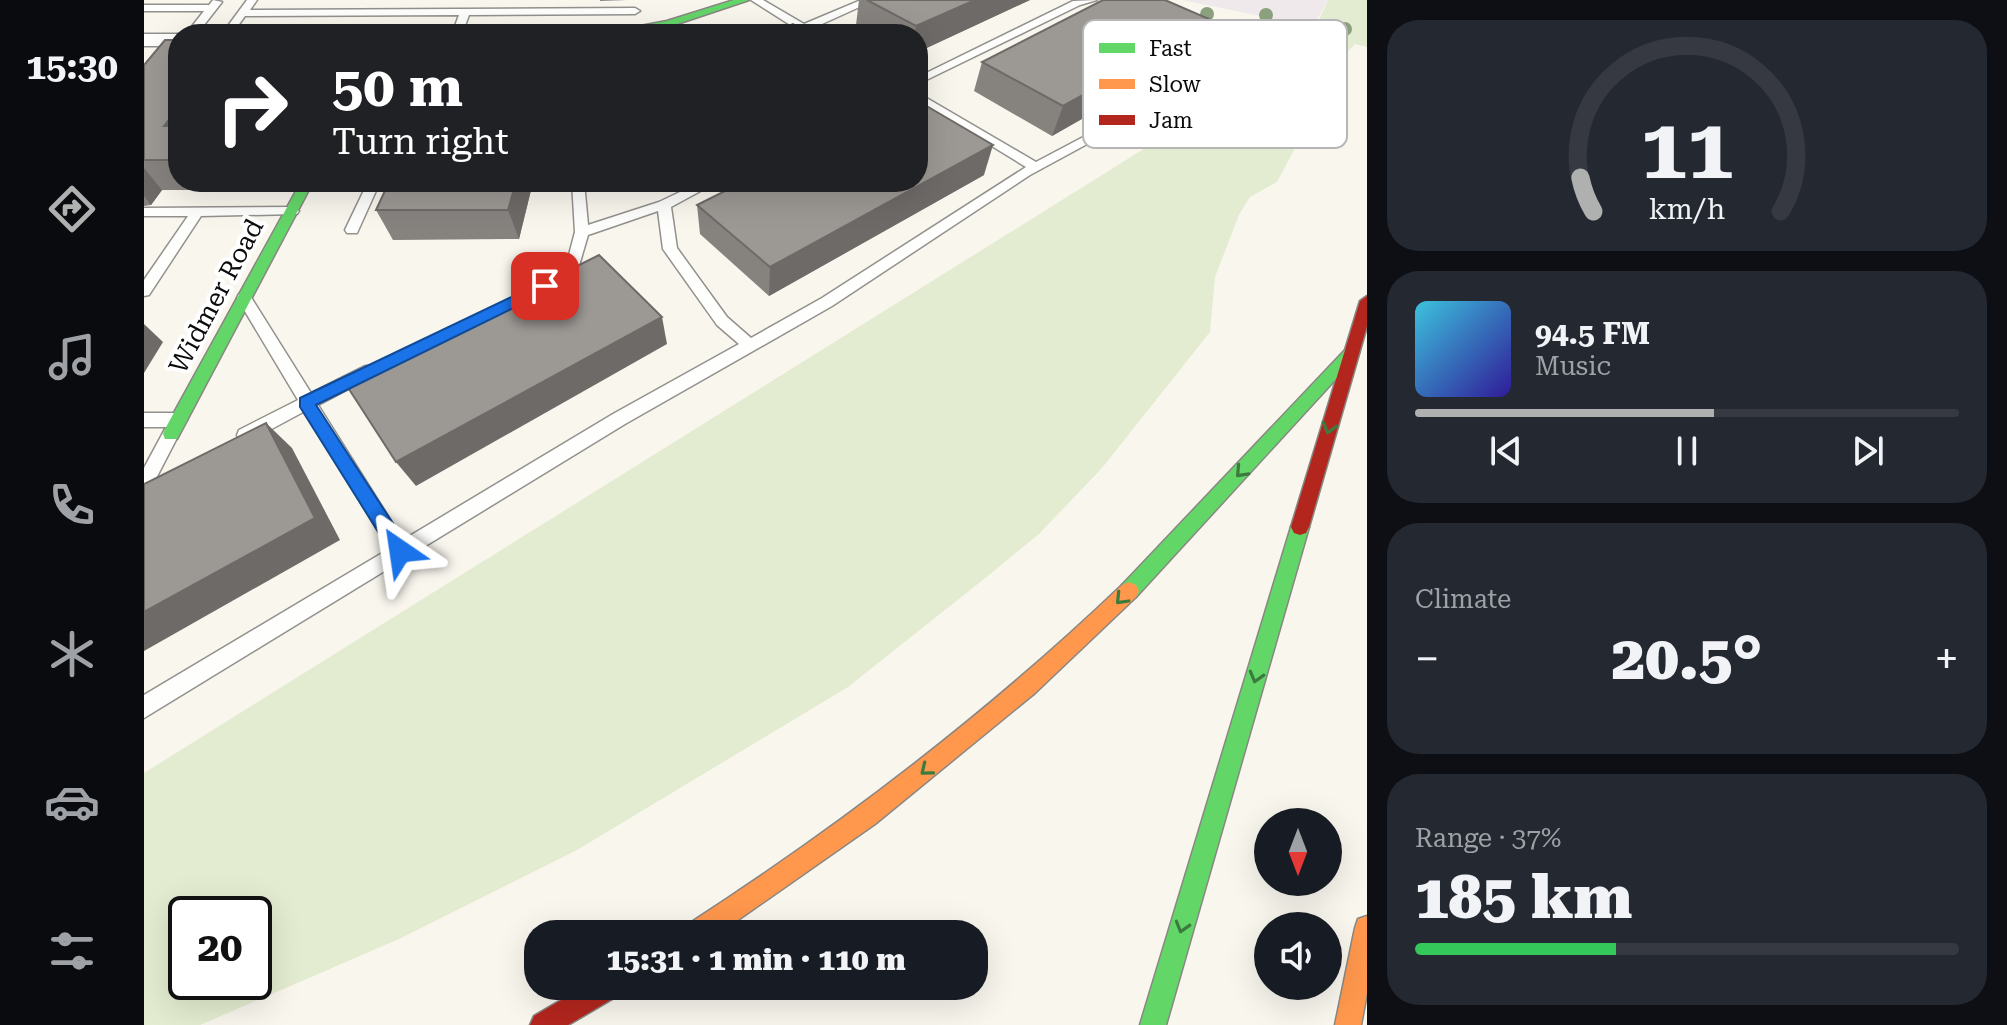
<!DOCTYPE html>
<html lang="en">
<head>
<meta charset="utf-8">
<style>
  body { margin:0; font-family:"Roboto Serif",serif; background:#242831; color:#f1f3f6; height:100vh; display:flex; flex-direction:column; font-size:30px; white-space:nowrap }
  * { box-sizing:border-box; margin:0 }
  p { font-size:26px; color:#9ea1a6 }
  .icon { flex:none; width:44px; height:44px; fill:none; stroke:currentColor; stroke-width:2; stroke-linecap:round; stroke-linejoin:round }
  .map { position:relative; flex:1; overflow:hidden }
  .side { display:flex; flex-direction:column; gap:20px; padding:20px; background:#0d0f14; width:640px }
  .side>* { flex:none }
  .top-card { position:absolute; left:24px; top:24px; width:760px; height:168px; border-radius:32px; box-shadow:0 8px 32px #0002; background:#202124; color:#fff; overflow:hidden }
  .needle { width:52px; rotate:180deg }
  .buttons { position:absolute; left:1110px; top:808px; display:grid; gap:16px }
  .buttons a { display:grid; place-items:center; width:88px; height:88px; border-radius:50%; background:#171b24; box-shadow:0 8px 32px #0002; font-size:40px }
  .speed { position:absolute; left:24px; top:896px; display:flex; gap:16px; font-size:40px; font-weight:700; text-align:center }
  .speed>* { display:grid; place-content:center; width:104px; height:104px; border-radius:50%; background:#171b24; box-shadow:0 8px 32px #0002; line-height:1 }
  .speed .limit { border:4px solid #111; border-radius:12px; background:#fff; color:#111 }
  .pin { position:absolute; display:grid; place-items:center; width:68px; height:68px; color:#fff; margin:-34px; border-radius:16px; box-shadow:0 4px 12px #0006 }
  .me { position:absolute; width:88px; margin:-44px; rotate:328deg; stroke-linejoin:round; filter:drop-shadow(0 0 6px #0008) }
  .turn { display:flex; align-items:center; gap:28px; height:168px; padding:0 32px; font-size:36px }
  .turn .icon { width:104px; height:104px; stroke-width:2.5 }
  .turn b { display:block; font-size:56px; line-height:68px }
  .big { font-size:60px; font-weight:800; line-height:1.1 }
  .side .tile { flex:1; display:flex; flex-direction:column; justify-content:center; gap:12px; min-width:0; padding:0 28px; border-radius:32px; background:#242831 }
  .side .dial { align-items:center; gap:0 }
  .dial svg { height:208px; overflow:visible; fill:none; stroke:#363941; stroke-width:7; stroke-linecap:round; text-anchor:middle }
  .dial text { fill:#f1f3f6; stroke:none }
  .song { display:flex; align-items:center; gap:24px }
  .cover { width:96px; height:96px; border-radius:12px; background:linear-gradient(135deg,hsl(190 70% 55%),hsl(250 70% 35%)) }
  .played { height:8px; border-radius:4px; background:linear-gradient(90deg,#afb0b0 55%,#363941 55%) }
  .keys { display:flex; justify-content:space-around; direction:ltr }
  .heat { display:flex; justify-content:space-between; align-items:center; font-size:44px; direction:ltr }
  .charge { height:12px; border-radius:6px; background:linear-gradient(90deg,#34c759 37%,#363941 0) }
  .trip { position:absolute; left:380px; top:920px; width:464px; height:80px; border-radius:32px; background:#171b24; box-shadow:0 8px 32px #0002; font-weight:800; line-height:80px; text-align:center }
  main { display:flex; flex:1; min-height:0 }
  .tab-bar { display:flex; flex-direction:column; width:144px; justify-content:space-around; align-items:center; background:#090b0e; color:#9ea1a6 }
  .tab-bar .icon { width:56px; height:56px }
  .tab-bar .active { color:#afb0b0 }
  .tab-bar b { font-size:36px; color:#f1f3f6 }
  .map>svg:first-child { display:block }
  .industrial { fill:#efe9eb }
  .green { fill:#e3ecd0; fill-rule:evenodd }
  .lines { fill:none; stroke-linecap:round; stroke-linejoin:round }
  .lane-casing { stroke:#92918d; stroke-width:3 }
  .street-casing { stroke:#92918d; stroke-width:3 }
  .fast-casing { stroke:#898784; stroke-width:3 }
  .slow-casing { stroke:#898784; stroke-width:3 }
  .jam-casing { stroke:#898784; stroke-width:3 }
  .lane { fill:#fefefc; fill-rule:evenodd }
  .street { fill:#fefefc; fill-rule:evenodd }
  .fast { fill:#63d668; fill-rule:evenodd }
  .slow { fill:#ff974d; fill-rule:evenodd }
  .jam { fill:#b3261e; fill-rule:evenodd }
  .tree { fill:#8ba17d }
  .wall { fill:#86837f }
  .shaded-wall { fill:#6d6a68 }
  .building { fill:#9c9894; stroke:#6d6a68; stroke-width:2 }
  .oneway { stroke:#3b7b3e }
  .route { fill:#1a73e8; stroke:#114b97; stroke-width:2 }
  .labels { text-anchor:middle; dominant-baseline:central; stroke-width:8; stroke-linejoin:round; paint-order:stroke }
  .street-label { font-size:26px; fill:#0b0b0b; stroke:#fff }
  .key { fill:#fff; stroke:#b6b6b6; stroke-width:2 }
  .key-label { font-size:22px; fill:#0b0b0b }
</style>
</head>
<body>
<main>
<nav class="tab-bar">
<b>15:30</b>
<svg class="icon active" aria-label="directions" viewBox="0 0 24 24"><path d="M12 3l9 9-9 9-9-9zM9 14v-3h6M13 9l2 2-2 2"/></svg>
<svg class="icon" aria-label="music" viewBox="0 0 24 24"><path d="M9 18V5l10-2v13"/><circle cx="6" cy="18" r="3"/><circle cx="16" cy="16" r="3"/></svg>
<svg class="icon" aria-label="phone" viewBox="0 0 24 24"><path d="M5 4h4l2 5-3 2q2 4 5 5l2-3 5 2v4C11 20 4 13 5 4z"/></svg>
<svg class="icon" aria-label="climate" viewBox="0 0 24 24"><path d="M12 3v18M4 7l16 10M4 17L20 7"/></svg>
<svg class="icon" aria-label="car" viewBox="0 0 24 24"><path d="M5 17H2v-5l4-1 3-4h7l3 4 3 1v5h-3M9 17h6M6 11h13"/><circle cx="7" cy="17" r="2"/><circle cx="17" cy="17" r="2"/></svg>
<svg class="icon" aria-label="filters" viewBox="0 0 24 24"><path d="M4 7h16M4 17h16"/><circle cx="9" cy="7" r="2"/><circle cx="15" cy="17" r="2"/></svg>
</nav>
<div class="map">
<svg width="1223" height="1025" viewBox="0 0 1223 1025">
  <rect width="100%" height="100%" fill="#f9f6ee"/>
  <polygon class="industrial" points="1038,0 1184,0 1169,27"/>
  <path class="green" d="M1184,0H1223V47L1211,44L1183,74L1168,116L1133,182L1106,197L1095,215L1071,277L1066,332L958,468L895,534L840,579L704,687L433,850L255,939L56,1025H0V773L1163,47ZM42,914H110V982H42Z"/>
  <g class="lines">
    <g class="lane-casing">
      <g id="lane">
        <polygon points="69,0 78,2 53,34 42,34 60,11 0,11 0,5 65,5"/>
        <polygon points="103,0 113,0 106,10 491,8 496,11 491,14 325,15 318,34 308,34 315,15 101,16 88,34 78,34"/>
        <polygon points="607,0 619,0 660,24 717,0 731,0 667,29 672,34 640,34 651,28"/>
        <polygon points="953,0 936,5 774,84 774,77 929,1"/>
        <polygon points="1039,25 1084,37 1109,54 886,175 688,306 481,424 0,718 0,695 245,549 161,411 107,440 95,440 93,435 95,430 154,400 93,298 95,294 105,294 167,393 221,366 233,366 235,370 233,374 174,405 259,540 469,414 595,344 573,325 519,249 514,211 444,235 432,276 417,285 407,285 407,277 421,270 431,232 428,182 440,182 444,225 515,202 557,182 573,182 527,207 533,248 583,317 607,338 678,298 882,167 774,101 774,93 892,162 1096,54 1076,41 1039,29"/>
        <polygon points="224,182 236,182 213,233 203,233 201,230"/>
        <polygon points="148,207 155,211 153,214 57,216 5,295 0,296 0,280 44,216 0,216 0,208"/>
        <polygon points="0,413 35,413 43,420 35,427 0,427"/>
        <polygon points="27,427 35,434 6,490 0,492 0,468 21,429"/>
      </g>
    </g>
    <g class="street-casing">
      <rect id="street" x="0" y="34" width="34" height="12"/>
    </g>
    <g class="fast-casing">
      <g id="fast">
        <polygon points="590,0 605,0 524,27 479,34 454,34 523,21"/>
        <polygon points="157,182 169,182 33,439 21,439 19,434 21,429"/>
        <polygon points="1207,347 1215,353 1212,357 992,597 985,600 978,597 975,591 978,585 1202,349"/>
        <polygon points="1156,519 1162,521 1165,527 1022,1025 996,1025 1147,527 1150,521"/>
      </g>
    </g>
    <g class="slow-casing">
      <g id="slow">
        <path d="M985,582L992,585L995,591L992,597L891,693L731,824L574,934H540L543,925C699,824 844,713 978,585Z"/>
        <polygon points="1223,916 1223,993 1217,1025 1191,1025 1211,928 1214,919"/>
      </g>
    </g>
    <g class="jam-casing">
      <g id="jam">
        <polygon points="1223,296 1223,326 1165,527 1162,533 1156,535 1150,533 1147,527 1216,301"/>
        <polygon points="441,986 479,986 475,995 424,1025 386,1025 390,1016"/>
      </g>
    </g>
    <use href="#lane" class="lane"/>
    <use href="#street" class="street"/>
    <use href="#fast" class="fast"/>
    <use href="#slow" class="slow"/>
    <use href="#jam" class="jam"/>
  </g>
  <g class="tree">
    <circle cx="1063" cy="14" r="7"/>
    <circle cx="1122" cy="15" r="7"/>
    <circle cx="1201" cy="29" r="7"/>
  </g>
  <g class="wall">
    <polygon points="456,0 483,0 456,1"/>
    <polygon points="715,0 886,0 774,52 774,34 728,34 712,25"/>
    <polygon points="1072,22 1057,51 908,136 830,91 838,62"/>
    <polygon points="34,40 34,182 112,182 108,190 18,190 7,205 0,206 0,65"/>
    <polygon points="840,175 625,296 556,234 553,205"/>
    <polygon points="245,182 389,182 375,239 249,240 232,210"/>
  </g>
  <g class="shaded-wall">
    <polygon points="831,0 886,0 774,52 774,34 770,34 772,26"/>
    <polygon points="1072,22 1057,51 908,136 919,106"/>
    <polygon points="34,108 34,144 20,126"/>
    <polygon points="849,145 840,175 625,296 626,267"/>
    <polygon points="0,168 18,190 7,205 0,196"/>
    <polygon points="102,182 112,182 108,190"/>
    <polygon points="372,182 389,182 375,239 364,210"/>
    <polygon points="518,317 523,344 272,486 252,462"/>
    <polygon points="0,324 19,342 0,373"/>
    <polygon points="122,423 148,448 196,540 0,651 0,612"/>
  </g>
  <g class="building">
    <polygon points="723,0 831,0 772,26"/>
    <polygon points="959,0 1021,0 1072,22 919,106 838,62"/>
    <polygon points="649,24 665,34 625,34"/>
    <polygon points="21,40 34,40 34,108 20,126 34,126 34,160 0,160 0,65"/>
    <polygon points="774,101 849,145 626,267 553,205 599,182 774,182"/>
    <polygon points="245,182 372,182 364,210 232,210"/>
    <polygon points="455,255 518,317 252,462 201,383"/>
    <polygon points="122,423 171,518 0,612 0,484"/>
  </g>
  <defs><path id="oneway-chevron" d="M-2-3.5L2.5 0L-2 3.5" fill="none" stroke-width="1.6" stroke-linecap="round" stroke-linejoin="round" transform="scale(2)"/></defs>
  <g class="oneway">
    <use href="#oneway-chevron" transform="translate(1185 428) rotate(106)"/>
    <use href="#oneway-chevron" transform="translate(1097 472) rotate(133)"/>
    <use href="#oneway-chevron" transform="translate(977 599) rotate(134)"/>
    <use href="#oneway-chevron" transform="translate(1112 677) rotate(106)"/>
    <use href="#oneway-chevron" transform="translate(782 770) rotate(141)"/>
    <use href="#oneway-chevron" transform="translate(1038 927) rotate(106)"/>
  </g>
  <polygon class="route" points="401,281 406,283 406,290 172,405 263,545 263,557 250,557 156,407 156,398"/>
  <g class="labels">
    <g class="street-label">
      <text transform="translate(72 296) rotate(-62)">Widmer Road</text>
    </g>
  </g>
  <rect x="939" y="20" width="264" height="128" rx="12" class="key"/>
  <rect x="955" y="43" width="36" height="10" fill="#63d668"/>
  <rect x="955" y="79" width="36" height="10" fill="#ff974d"/>
  <rect x="955" y="115" width="36" height="10" fill="#b3261e"/>
  <g class="key-label">
    <text x="1005" y="56">Fast</text>
    <text x="1005" y="92">Slow</text>
    <text x="1005" y="128">Jam</text>
  </g>
</svg>
<div class="buttons">
<a><svg class="needle" viewBox="-14 -14 28 28"><path d="M0-13l5 13h-10z" fill="#e53935"/><path d="M0 13l5-13h-10z" fill="#9ea1a6"/></svg></a>
<a><svg class="icon" aria-label="sound" viewBox="0 0 24 24"><path d="M4 9h4l5-4v14l-5-4H4zM17 9q2 3 0 6"/></svg></a>
</div>
<div class="speed"><div class="limit">20</div></div>
<div class="pin" style="left:401px;top:286px;background:#d93025"><svg class="icon" aria-label="arrive" viewBox="0 0 24 24"><path d="M6 21V4h12l-3 4 3 4H6"/></svg></div>
<svg class="me" style="left:256px;top:551px" viewBox="-20 -20 40 40"><path d="M0-17L14 15 0 8-14 15z" fill="#1a73e8" stroke="#fff" stroke-width="4"/></svg>
<div class="trip">15:31 · 1 min · 110 m</div>
<div class="top-card">
<div class="turn"><svg class="icon" aria-label="right" viewBox="0 0 24 24"><path d="M7 20v-9h11M14 6l5 5-5 5"/></svg><div><b>50 m</b>Turn right</div></div>
</div>
</div>
<section class="side">
<div class="tile dial"><svg viewBox="0 0 100 80">
<path d="M14 69A42 42 0 1 1 86 69"/>
<path d="M14 69A42 42 0 0 1 9 56" stroke="#afb0b0"/>
<text x="50" y="56" font-size="32" font-weight="700">11</text>
<text x="50" y="72" font-size="11">km/h</text>
</svg></div>
<div class="tile">
<div class="song"><i class="cover"></i><div><b>94.5 FM</b><p>Music</p></div></div>
<div class="played"></div>
<div class="keys"><svg class="icon" aria-label="previous" viewBox="0 0 24 24"><path d="M18 5L8 12l10 7zM5 5v14"/></svg><svg class="icon" aria-label="pause" viewBox="0 0 24 24"><path d="M8 5v14M16 5v14"/></svg><svg class="icon" aria-label="next" viewBox="0 0 24 24"><path d="M6 5l10 7-10 7zM19 5v14"/></svg></div>
</div>
<div class="tile"><p>Climate</p>
<div class="heat"><a>−</a><b class="big">20.5°</b><a>+</a></div>
</div>
<div class="tile"><p>Range · 37%</p><b class="big">185 km</b><div class="charge"></div></div>
</section>
</main>
</body>
</html>
